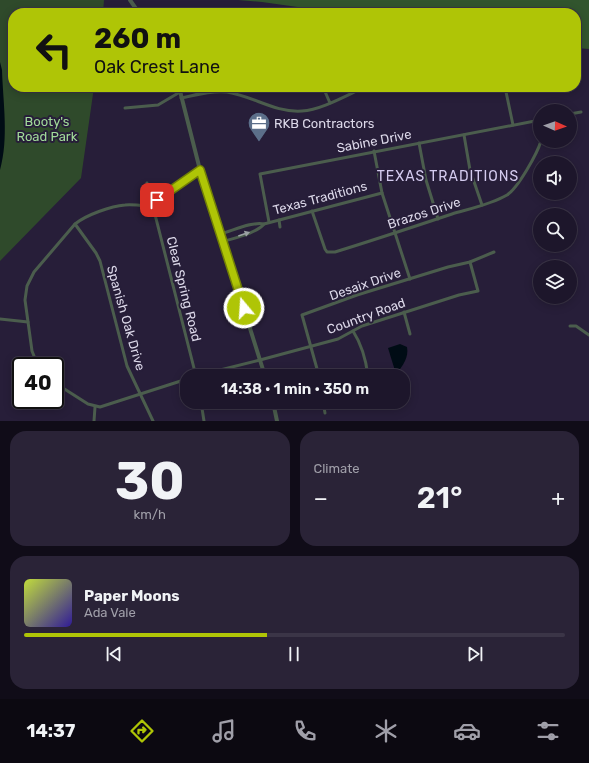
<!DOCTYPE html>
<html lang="en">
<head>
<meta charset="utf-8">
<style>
  body { margin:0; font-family:Rubik,sans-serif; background:#2a2337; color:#f1f3f6; height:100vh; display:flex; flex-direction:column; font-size:15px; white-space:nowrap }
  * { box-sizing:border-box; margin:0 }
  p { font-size:13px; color:#a09fa9 }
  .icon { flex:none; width:22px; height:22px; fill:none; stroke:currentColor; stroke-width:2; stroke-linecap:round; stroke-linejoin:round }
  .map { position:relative; height:421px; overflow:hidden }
  .drawer { display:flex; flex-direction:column; gap:10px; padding:10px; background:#100c18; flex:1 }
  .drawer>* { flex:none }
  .banner { position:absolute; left:8px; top:8px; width:573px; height:84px; border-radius:16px; box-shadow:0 2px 10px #0003,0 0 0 1px #3b3547; background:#afc506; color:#111; overflow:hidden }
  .needle { width:26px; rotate:92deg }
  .buttons { position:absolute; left:533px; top:104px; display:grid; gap:8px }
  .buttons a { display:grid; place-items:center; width:44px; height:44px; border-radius:50%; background:#1d162b; box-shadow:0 2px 10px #0003,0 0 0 1px #3b3547; font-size:20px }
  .speed { position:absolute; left:12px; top:357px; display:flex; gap:8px; font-size:20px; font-weight:700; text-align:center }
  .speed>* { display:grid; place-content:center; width:52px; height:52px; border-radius:50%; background:#1d162b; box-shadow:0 2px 10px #0003,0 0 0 1px #3b3547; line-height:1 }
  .speed .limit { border:2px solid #111; border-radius:6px; background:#fff; color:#111 }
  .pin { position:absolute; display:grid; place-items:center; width:34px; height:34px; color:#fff; margin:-17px; border-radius:8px; box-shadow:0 2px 6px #0006 }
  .me { position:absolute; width:44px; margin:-22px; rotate:342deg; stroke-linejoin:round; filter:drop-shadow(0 0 3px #0008) }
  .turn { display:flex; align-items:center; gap:14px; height:84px; padding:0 20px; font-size:18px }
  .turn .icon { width:52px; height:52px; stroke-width:2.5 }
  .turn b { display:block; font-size:28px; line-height:34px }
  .big { font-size:30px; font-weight:600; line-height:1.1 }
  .drawer .tile { flex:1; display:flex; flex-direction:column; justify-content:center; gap:6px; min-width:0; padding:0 14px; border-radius:16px; background:#2a2337 }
  .drawer .dial { align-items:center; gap:0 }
  .dial b { font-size:52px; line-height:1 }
  .song { display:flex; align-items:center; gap:12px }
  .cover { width:48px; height:48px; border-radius:6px; background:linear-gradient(135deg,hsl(70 70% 55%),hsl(250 70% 35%)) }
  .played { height:4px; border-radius:2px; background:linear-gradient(90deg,#afc506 45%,#3b3547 45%) }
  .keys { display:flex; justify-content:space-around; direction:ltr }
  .heat { display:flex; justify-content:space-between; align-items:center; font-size:22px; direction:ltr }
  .drawer .tiles { flex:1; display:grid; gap:10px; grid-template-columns:1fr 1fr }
  .tile:last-child { grid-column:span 2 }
  .trip { position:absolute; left:180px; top:369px; width:230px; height:40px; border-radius:16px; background:#1d162b; box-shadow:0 2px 10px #0003,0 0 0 1px #3b3547; font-weight:600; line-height:40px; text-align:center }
  .dock { display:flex; height:64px; justify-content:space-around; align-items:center; background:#0c0911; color:#a09fa9 }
  .dock .icon { width:28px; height:28px }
  .dock .current { color:#afc506 }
  .dock b { font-size:18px; color:#f1f3f6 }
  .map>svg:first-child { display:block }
  .green { fill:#2f4a2b }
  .forest { fill:#32552e }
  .water { fill:#000c15 }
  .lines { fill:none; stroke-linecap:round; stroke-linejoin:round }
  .minor { stroke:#4b5d4d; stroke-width:3 }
  .tertiary { stroke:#4b5d4d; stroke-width:4 }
  .oneway { fill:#9ba1a3 }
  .route-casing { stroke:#728004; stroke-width:10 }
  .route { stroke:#afc506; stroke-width:7 }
  .labels { text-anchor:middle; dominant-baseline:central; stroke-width:4; stroke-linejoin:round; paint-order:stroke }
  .park-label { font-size:13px; fill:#a1da99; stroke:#271e39 }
  .poi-label { font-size:13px; fill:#dcd8e9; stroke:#271e39; text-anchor:start }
  .street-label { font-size:13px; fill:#dcd8e9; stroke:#271e39 }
  .neighbourhood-label { font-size:14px; letter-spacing:1px; fill:#d4cbef; stroke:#271e39 }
</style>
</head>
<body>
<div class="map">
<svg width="589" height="421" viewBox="0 0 589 421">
  <rect width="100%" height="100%" fill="#271e39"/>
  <polygon class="green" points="0,0 104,0 103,13 13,13 13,87 94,87 81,178 0,261"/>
  <polygon class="forest" points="238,0 589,0 589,49 576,48 576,13 340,13 262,2"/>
  <g class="water">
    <path d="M0,62L2,70C3,103 9,138 0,170Z"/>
    <path d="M400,344L407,347C409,357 403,366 396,374L388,348Z"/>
  </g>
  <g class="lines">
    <g class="minor">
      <polyline points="323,87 330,103"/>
      <polyline points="505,87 513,125"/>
      <path d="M181,98C196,95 212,90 227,92C253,96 275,113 302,111C321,110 347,95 365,87"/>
      <polyline points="125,108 158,105 180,92"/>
      <polyline points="570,114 581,112"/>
      <polyline points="464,135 470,170 482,205"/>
      <polyline points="419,143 426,180 438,219"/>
      <polyline points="374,151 382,193 410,279"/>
      <polyline points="147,183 196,376"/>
      <polyline points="153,204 200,170"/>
      <path d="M312,211L325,249L327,252H335C374,240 413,227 452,214C469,209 492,204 507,195C518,188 537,154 541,141"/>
      <polyline points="279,220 280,227"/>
      <polyline points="269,222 260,174 540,120"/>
      <polyline points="75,224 96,253 100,261 127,366 153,421"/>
      <path d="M220,234C232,231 253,221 264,224L382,193"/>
      <path d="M222,242C234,238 257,233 264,224"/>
      <polyline points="404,312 410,334"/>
      <polyline points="0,319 28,322"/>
      <polyline points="570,326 576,326 589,335"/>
      <path d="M353,331C362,345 366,360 368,376"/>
      <path d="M38,366L32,351L25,300L27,286L34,272L75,224C86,215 111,206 125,205C134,204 144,206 154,207"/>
      <polyline points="196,376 260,360 338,339 362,326 459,295 478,291 470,262"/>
      <polyline points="319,376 302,315 357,295 448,267 470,262 494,252"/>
      <polyline points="55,383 88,404 100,407 187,379"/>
      <polyline points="201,402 204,421"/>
      <polyline points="323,402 325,413"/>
      <polyline points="94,421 95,407"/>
    </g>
    <g class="tertiary">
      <polyline points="130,0 139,13"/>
      <polyline points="179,87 200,170 265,376"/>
      <polyline points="273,402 277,421"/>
    </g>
  </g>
  <defs><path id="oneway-solid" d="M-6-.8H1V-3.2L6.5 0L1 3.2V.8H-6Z"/></defs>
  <use class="oneway" href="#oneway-solid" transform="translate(244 234) rotate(-19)"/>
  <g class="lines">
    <g class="route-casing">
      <polyline id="route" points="157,200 200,170 244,308"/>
    </g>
    <use href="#route" class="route"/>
  </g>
  <defs>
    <g id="office-pin" transform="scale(1.15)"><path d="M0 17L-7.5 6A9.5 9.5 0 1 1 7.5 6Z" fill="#5c6f8a" stroke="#271e39"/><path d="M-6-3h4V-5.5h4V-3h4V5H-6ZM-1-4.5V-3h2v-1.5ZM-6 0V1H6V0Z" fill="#fff"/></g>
  </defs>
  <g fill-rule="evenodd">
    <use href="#office-pin" x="259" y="123"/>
  </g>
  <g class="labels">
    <g class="park-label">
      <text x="47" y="121">Booty's<tspan x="47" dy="15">Road Park</tspan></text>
    </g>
    <g class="poi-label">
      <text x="274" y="123">RKB Contractors</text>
    </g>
    <g class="street-label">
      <text transform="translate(374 141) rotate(-11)">Sabine Drive</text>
      <text transform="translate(320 198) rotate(-15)">Texas Traditions</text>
      <text transform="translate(424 213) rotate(-18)">Brazos Drive</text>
      <text transform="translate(365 284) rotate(-19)">Desaix Drive</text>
      <text transform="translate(184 289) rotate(76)">Clear Spring Road</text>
      <text transform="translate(366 316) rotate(-20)">Country Road</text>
      <text transform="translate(126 318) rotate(74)">Spanish Oak Drive</text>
    </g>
    <g class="neighbourhood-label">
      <text x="448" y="176">TEXAS TRADITIONS</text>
    </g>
  </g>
</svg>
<div class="buttons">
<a><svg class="needle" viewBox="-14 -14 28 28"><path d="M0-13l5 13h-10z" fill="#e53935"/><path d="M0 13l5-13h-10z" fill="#a09fa9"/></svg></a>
<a><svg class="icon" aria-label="sound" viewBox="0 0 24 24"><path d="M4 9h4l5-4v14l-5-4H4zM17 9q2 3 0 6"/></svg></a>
<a><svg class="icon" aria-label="search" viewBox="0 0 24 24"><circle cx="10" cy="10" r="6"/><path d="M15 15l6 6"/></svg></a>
<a><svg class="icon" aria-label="layers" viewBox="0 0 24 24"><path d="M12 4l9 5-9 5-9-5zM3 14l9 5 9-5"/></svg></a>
</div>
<div class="speed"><div class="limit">40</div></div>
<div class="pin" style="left:157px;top:200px;background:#d93025"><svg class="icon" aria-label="arrive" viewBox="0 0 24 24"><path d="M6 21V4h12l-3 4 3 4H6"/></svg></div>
<svg class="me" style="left:244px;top:308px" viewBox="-20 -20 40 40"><circle r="17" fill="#afc506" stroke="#fff" stroke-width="3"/><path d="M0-11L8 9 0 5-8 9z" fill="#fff"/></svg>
<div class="trip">14:38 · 1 min · 350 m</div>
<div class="banner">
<div class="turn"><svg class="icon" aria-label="left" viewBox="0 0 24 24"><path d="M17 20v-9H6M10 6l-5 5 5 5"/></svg><div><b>260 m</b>Oak Crest Lane</div></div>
</div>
</div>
<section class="drawer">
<div class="tiles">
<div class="tile dial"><b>30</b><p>km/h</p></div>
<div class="tile"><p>Climate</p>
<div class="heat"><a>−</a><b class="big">21°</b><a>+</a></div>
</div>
<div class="tile">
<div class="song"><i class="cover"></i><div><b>Paper Moons</b><p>Ada Vale</p></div></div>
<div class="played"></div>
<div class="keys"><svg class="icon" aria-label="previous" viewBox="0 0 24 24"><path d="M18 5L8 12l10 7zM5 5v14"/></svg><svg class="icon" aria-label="pause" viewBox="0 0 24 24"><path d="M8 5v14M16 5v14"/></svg><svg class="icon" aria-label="next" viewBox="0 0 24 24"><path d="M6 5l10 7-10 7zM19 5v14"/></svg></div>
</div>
</div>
</section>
<nav class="dock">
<b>14:37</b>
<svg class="icon current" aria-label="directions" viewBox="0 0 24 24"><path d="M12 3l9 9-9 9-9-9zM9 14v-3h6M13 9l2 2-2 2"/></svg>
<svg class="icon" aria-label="music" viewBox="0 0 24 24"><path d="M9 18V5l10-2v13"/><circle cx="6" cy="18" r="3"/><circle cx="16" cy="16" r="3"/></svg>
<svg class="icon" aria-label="phone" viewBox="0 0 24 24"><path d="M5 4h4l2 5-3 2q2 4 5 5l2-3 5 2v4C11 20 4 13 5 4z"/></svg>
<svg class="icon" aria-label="climate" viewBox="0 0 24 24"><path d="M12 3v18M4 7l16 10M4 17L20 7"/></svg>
<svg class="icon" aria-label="car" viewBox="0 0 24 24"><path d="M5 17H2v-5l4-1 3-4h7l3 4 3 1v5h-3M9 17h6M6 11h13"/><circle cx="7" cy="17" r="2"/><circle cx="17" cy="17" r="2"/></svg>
<svg class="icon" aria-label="filters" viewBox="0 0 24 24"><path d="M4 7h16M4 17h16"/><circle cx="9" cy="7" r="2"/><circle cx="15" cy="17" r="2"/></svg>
</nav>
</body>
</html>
